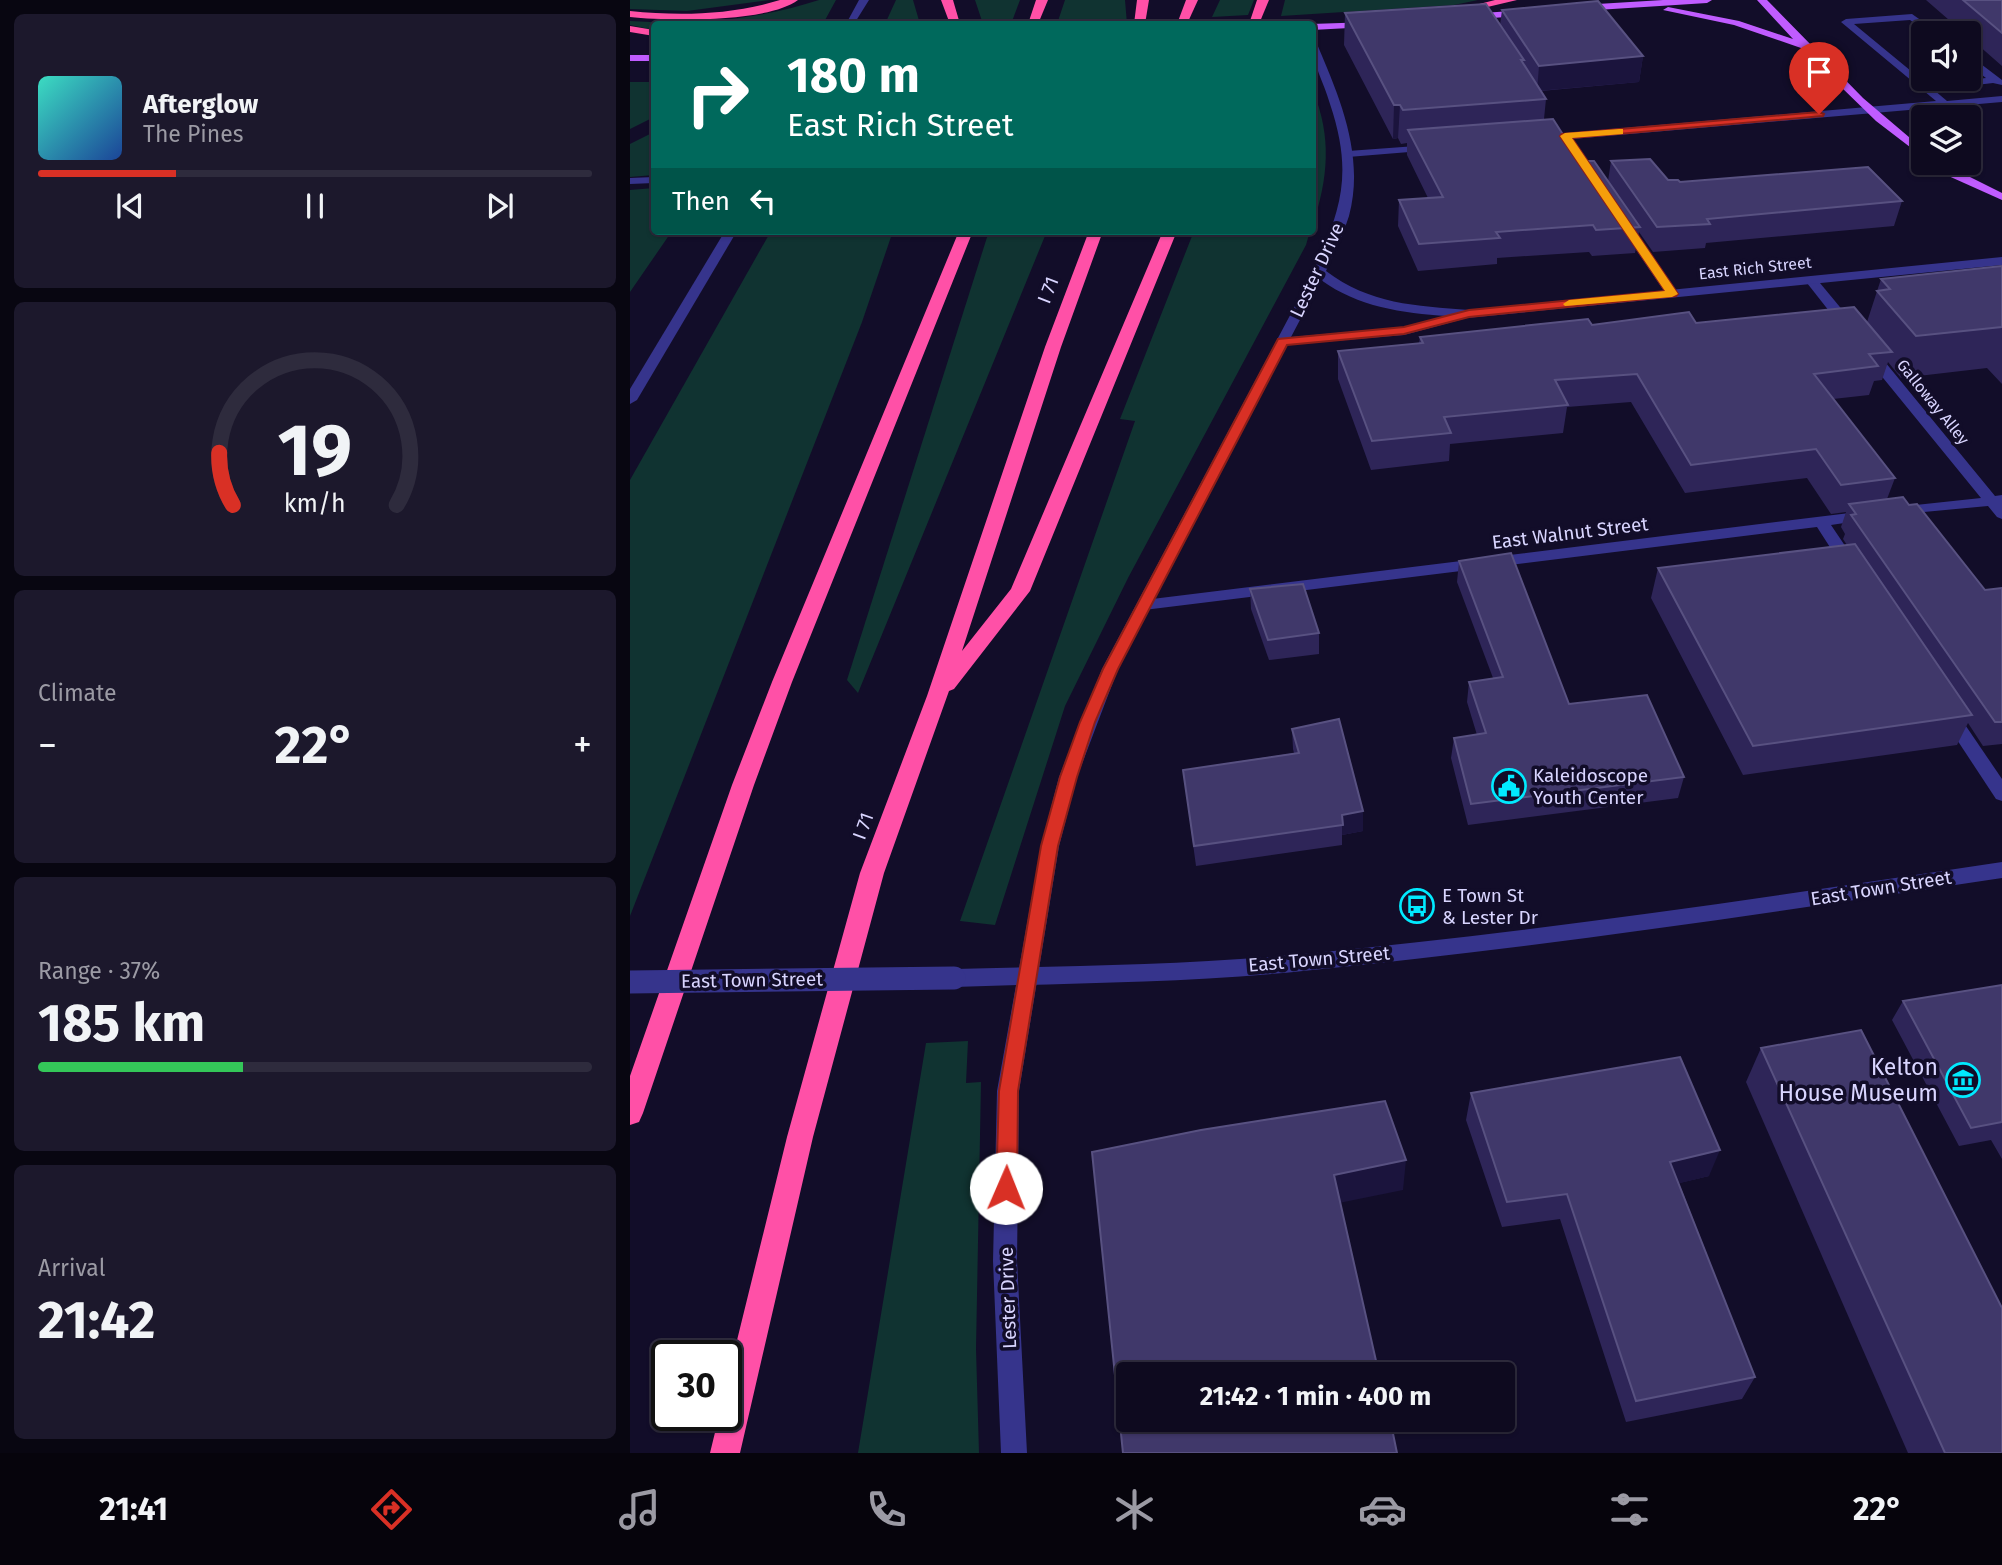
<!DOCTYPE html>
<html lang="en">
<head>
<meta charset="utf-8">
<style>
  body { margin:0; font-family:"Fira Sans",sans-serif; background:#1c182c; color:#f1f3f6; height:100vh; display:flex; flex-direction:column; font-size:26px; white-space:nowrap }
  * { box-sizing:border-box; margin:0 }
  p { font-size:23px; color:#9b9aa4 }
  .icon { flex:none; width:38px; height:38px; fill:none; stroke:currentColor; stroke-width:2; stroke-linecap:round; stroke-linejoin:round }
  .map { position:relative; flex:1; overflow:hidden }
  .drawer { display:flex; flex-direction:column; gap:14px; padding:14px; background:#080611; width:630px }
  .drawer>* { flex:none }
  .top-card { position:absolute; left:21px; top:21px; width:665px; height:214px; border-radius:7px; box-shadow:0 2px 5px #0004,0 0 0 2px #2e2b3d; background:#00695c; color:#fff; overflow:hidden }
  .fabs { position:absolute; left:1281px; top:21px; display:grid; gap:14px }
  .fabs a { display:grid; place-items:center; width:70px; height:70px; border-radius:7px; background:#0e0a1f; box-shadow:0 2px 5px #0004,0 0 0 2px #2e2b3d; font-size:35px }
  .speed { position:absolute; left:21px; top:1340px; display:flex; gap:14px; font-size:35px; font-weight:700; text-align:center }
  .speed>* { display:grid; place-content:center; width:91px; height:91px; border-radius:50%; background:#0e0a1f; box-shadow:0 2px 5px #0004,0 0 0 2px #2e2b3d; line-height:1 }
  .speed .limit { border:4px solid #111; border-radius:10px; background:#fff; color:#111 }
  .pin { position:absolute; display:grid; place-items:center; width:60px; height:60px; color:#fff; margin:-72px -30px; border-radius:50% 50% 50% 0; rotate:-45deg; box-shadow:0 0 7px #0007 }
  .pin .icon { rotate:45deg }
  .me { position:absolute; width:77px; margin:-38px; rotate:1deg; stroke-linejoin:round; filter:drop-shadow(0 0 5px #0008) }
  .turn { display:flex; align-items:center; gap:24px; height:147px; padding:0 21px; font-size:32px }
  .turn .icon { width:91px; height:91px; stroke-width:2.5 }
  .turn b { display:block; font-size:49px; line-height:60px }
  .then { display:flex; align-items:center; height:66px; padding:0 21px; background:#0003; gap:14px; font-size:26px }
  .big { font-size:52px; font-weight:700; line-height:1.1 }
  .drawer .tile { flex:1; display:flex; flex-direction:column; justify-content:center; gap:10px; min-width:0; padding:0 24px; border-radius:10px; background:#1c182c }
  .drawer .dial { align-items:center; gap:0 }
  .dial svg { height:182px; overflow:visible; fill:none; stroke:#2e2b3d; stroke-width:7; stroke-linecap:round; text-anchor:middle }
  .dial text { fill:#f1f3f6; stroke:none }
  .song { display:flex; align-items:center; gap:21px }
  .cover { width:84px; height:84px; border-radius:10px; background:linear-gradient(135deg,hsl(170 70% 55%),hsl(220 70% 35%)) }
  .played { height:7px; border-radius:4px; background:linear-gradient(90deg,#d93025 25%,#2e2b3d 25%) }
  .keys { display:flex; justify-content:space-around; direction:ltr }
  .heat { display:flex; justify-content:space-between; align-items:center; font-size:38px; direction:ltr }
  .charge { height:10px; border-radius:5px; background:linear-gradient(90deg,#34c759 37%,#2e2b3d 0) }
  .trip { position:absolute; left:486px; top:1362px; width:399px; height:70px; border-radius:7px; background:#0e0a1f; box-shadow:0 2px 5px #0004,0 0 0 2px #2e2b3d; font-weight:700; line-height:70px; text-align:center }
  .tabs { display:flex; height:112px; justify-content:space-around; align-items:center; background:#06040c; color:#9b9aa4 }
  .tabs .icon { width:49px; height:49px }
  .tabs .current { color:#d93025 }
  .tabs b { font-size:32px; color:#f1f3f6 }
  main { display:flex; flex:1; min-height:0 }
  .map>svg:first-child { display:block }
  .green { fill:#103331 }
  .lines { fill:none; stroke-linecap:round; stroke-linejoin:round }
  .service { fill:#36348c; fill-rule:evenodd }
  .minor { fill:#36348c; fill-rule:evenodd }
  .tertiary { fill:#36348c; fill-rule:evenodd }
  .primary { fill:#c05cff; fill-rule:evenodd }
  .motorway { fill:#ff50a7; fill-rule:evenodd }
  .tertiary-bridge { stroke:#36348c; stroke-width:23 }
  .wall { fill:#2e2558 }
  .shaded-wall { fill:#1b143d }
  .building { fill:#40386a; stroke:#585181; stroke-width:2 }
  .route { fill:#d93025; stroke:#8d1f18; stroke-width:2 }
  .slow { fill:#f59e0b }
  .labels { text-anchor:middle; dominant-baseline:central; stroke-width:7; stroke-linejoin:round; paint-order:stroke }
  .far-street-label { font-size:16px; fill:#d9d5ff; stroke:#120d29 }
  .street-label { font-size:19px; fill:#d9d5ff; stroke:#120d29 }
  .poi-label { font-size:19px; fill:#d9d5ff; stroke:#120d29; text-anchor:start }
  .near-poi-label { font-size:23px; fill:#d9d5ff; stroke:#120d29; text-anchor:end }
</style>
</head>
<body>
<main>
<section class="drawer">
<div class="tile">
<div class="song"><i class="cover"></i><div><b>Afterglow</b><p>The Pines</p></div></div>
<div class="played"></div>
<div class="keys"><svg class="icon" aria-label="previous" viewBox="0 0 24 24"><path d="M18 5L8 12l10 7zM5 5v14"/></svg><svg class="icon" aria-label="pause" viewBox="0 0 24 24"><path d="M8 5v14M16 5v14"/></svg><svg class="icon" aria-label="next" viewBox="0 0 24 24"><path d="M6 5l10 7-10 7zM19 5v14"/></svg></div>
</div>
<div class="tile dial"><svg viewBox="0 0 100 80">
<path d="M14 69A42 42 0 1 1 86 69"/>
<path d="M14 69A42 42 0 0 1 8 46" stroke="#d93025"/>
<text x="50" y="56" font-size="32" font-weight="700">19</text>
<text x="50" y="72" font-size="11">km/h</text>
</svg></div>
<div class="tile"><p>Climate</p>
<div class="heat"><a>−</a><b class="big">22°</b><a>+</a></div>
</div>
<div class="tile"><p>Range · 37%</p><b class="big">185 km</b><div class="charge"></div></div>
<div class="tile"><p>Arrival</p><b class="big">21:42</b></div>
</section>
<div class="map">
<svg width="1372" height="1453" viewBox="0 0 1372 1453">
  <rect width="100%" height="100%" fill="#120d29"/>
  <g class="green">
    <polygon points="0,0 140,0 57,11 0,9"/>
    <path d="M189,0H206L194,22L24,24V30L0,25V21C65,25 127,20 189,0Z"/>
    <polygon points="266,0 283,0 290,24 255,24"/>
    <polygon points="345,0 390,0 381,24 353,24"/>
    <polygon points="435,0 495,0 497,24 427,24"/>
    <polygon points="590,0 624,0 618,15 582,17"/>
    <polygon points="655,0 848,0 824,5 651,16"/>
    <polygon points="0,82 24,82 24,117 0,129"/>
    <path d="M683,91C702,137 698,178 683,224Z"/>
    <polygon points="24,132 24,175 0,177 0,144"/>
    <polygon points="24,188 24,231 42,231 0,292 0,190"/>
    <polygon points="141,231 263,231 232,322 0,916 0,480"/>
    <polygon points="359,231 417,231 228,693 217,680"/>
    <polygon points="564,231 680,231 676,245 498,578 435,706 365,925 330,921 505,421 490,419"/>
    <polygon points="338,1041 336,1083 351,1082 346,1349 349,1453 228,1453 296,1043"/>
  </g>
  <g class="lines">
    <g class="service">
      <polygon points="1282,14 1309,33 1298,33 1280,20 1224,24 1298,85 1356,78 1339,65 1339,57 1343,58 1372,80 1372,85 1363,83 1304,90 1317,101 1372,96 1372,102 942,139 971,179 965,182 961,181 932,140 912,141 907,138 912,135 1306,101 1211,22 1216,19"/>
      <polygon points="800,145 804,146 804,150 718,157 713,154 718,151"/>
      <polygon points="24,177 24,183 0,184 0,178"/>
      <polygon points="990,221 998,221 1048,294 1046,297 1038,297 988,223"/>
      <polygon points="1181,276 1185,277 1224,324 1224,330 1214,330 1177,283 1175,280"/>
      <polygon points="1241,350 1246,351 1365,496 1372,495 1372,519 1367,517 1358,506 1262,515 1259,512 1267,507 1351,498 1236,357 1236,351"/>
      <polygon points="1236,511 1244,516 1241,519 1201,525 1228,565 1220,570 1214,569 1187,527 514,610 506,605 514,600"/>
      <polygon points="1319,708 1325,710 1372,779 1372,801 1366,799 1310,714 1313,710"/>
    </g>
    <path class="minor" d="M682,41L687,44C710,98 735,156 719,216C713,235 704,253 696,271C739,304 786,306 839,310L1372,257V265L837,318L774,335L657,345L488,669L447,777L429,846L389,1091L387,1261L397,1453H371L363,1261L367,1091L411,846L429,777L472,669L683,272C712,208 723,173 700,104C694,82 682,64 682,41ZM691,280C728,307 772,313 817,316L774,327L661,337Z"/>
    <g class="tertiary">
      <polygon points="229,0 239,0 224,24 216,24"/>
      <polygon points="95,231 107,231 7,400 0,404 0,389"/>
      <path d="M1372,862V878C1140,913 907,948 673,971C558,983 440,983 324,987L317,984L314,978L317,972L324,969C440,966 558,965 673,954C907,932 1140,897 1372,862Z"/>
    </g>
    <g class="primary">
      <polygon points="1033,0 1082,0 1077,3 951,11 946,8 951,5"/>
      <polygon points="1127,0 1137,0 1233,98 1293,149 1293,157 1246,121 1171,48 1104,25 1033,10 1038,7 1109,21 1163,39"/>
      <polygon points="895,10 898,11 898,15 839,20 834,17 839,14"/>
      <polygon points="741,22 741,26 738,27 682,30 681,24"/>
      <rect x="0" y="55" width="24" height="6"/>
      <polygon points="1299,163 1312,163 1372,193 1372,200 1314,174"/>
    </g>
    <g class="motorway">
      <path d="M150,0H168C137,23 38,21 0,17V11C50,16 101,15 150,0Z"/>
      <polygon points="311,0 323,0 330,24 320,24"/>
      <polygon points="406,0 418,0 408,24 398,24"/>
      <polygon points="507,0 519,0 515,24 504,24"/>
      <polygon points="556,0 568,0 557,24 547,24"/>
      <polygon points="627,0 639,0 629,24 619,24"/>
      <polygon points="865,0 887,0 828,14 822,11"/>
      <polygon points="0,26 24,30 24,36 0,32"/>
      <polygon points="329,231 343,231 162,682 124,785 13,1113 9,1122 0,1125 0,1076 102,785 142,682"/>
      <polygon points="459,231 473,231 431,347 332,651 381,589 533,231 547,231 400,591 324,689 319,691 254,873 183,1137 110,1453 80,1453 89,1416 96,1416 96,1385 157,1137 230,873 297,696 415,347"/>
    </g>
    <polyline class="tertiary-bridge" points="0,982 324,978"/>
  </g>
  <g class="wall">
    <polygon points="1296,0 1372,0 1372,66 1339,37 1339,33 1334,33"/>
    <polygon points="872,10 1013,56 1009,82 911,91 916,99 914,119 950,161 978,181 981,161 1038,180 1050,182 1272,201 1264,226 1076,243 1075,248 1023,252 1009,232 1005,253 962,256 959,252 867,258 867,264 788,271 768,226 769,200 798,198 777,155 777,143 771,144 768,138 763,139 714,45 715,13 870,25"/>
    <polygon points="1372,266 1372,384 1357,368 1271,378 1258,362 1252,380 1244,381 1239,395 1203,399 1265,478 1257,499 1279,505 1355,590 1372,588 1372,744 1353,746 1338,723 1327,745 1113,775 1021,598 1028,568 1217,545 1213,539 1215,534 1211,527 1216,512 1201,514 1177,478 1055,493 1001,402 937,407 933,433 820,444 819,461 741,470 708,379 708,351 789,343 790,337 962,325 1066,323 1237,322 1251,279"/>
    <polygon points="829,561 939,704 1054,777 1048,798 838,825 821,758 824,738 847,735 837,702 839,682 863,678 827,582"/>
    <polygon points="620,589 689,633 689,654 639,660 621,609"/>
    <polygon points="662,729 733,811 733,831 712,835 712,845 566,866 553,770 664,753 663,749"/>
    <polygon points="1372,985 1372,1159 1361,1140 1329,1146 1262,1020 1273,1001"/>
    <polygon points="1131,1048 1372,1453 1278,1453 1116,1082"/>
    <polygon points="841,1093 1079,1176 1049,1183 1125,1377 1112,1399 996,1422 930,1219 872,1227 836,1120"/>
  </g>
  <g class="shaded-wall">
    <polygon points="1013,56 1009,82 907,91 909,66"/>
    <polygon points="764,105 770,105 768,138 763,139"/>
    <polygon points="733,811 733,831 712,835 712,815"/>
    <polygon points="1090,1150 1079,1176 1030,1188 1040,1162"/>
    <polygon points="776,1160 773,1190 704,1204 704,1175"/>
  </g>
  <g class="building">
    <polygon points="1333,0 1372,0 1372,33"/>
    <polygon points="968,1 1013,56 909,66 872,10"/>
    <polygon points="856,4 894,60 891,60 916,99 773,110 770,105 764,105 715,13"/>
    <polygon points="923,119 950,161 964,161 1010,227 966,230 963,225 866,232 870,238 789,244 769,200 813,197 778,130"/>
    <polygon points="1020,159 1038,180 1048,180 1050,182 1238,167 1272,201 1077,219 1080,224 1027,227 981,161"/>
    <polygon points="1372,266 1372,327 1286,336 1247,291 1260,289 1251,279"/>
    <polygon points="1224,307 1262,352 1239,354 1248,366 1184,374 1265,478 1211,485 1186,449 1061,465 1007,374 925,380 938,405 814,417 821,433 742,441 708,351 793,343 790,337 958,319 962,325 1059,312 1066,323"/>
    <polygon points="1273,497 1279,505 1287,504 1355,590 1372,588 1372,722 1365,722 1221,515 1226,514 1219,504"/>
    <polygon points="1225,544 1342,715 1123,746 1028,568"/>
    <polygon points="881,553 939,704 1017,695 1054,777 841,804 824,738 856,733 839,682 873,677 829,561"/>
    <polygon points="673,584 689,633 638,640 620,589"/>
    <polygon points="709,719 733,811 712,815 713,825 564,846 553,770 669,753 662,729"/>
    <polygon points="1372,985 1372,1122 1341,1128 1273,1001"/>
    <polygon points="1231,1030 1372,1308 1372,1453 1315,1453 1131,1048"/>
    <polygon points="1050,1057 1090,1150 1040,1162 1125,1377 1006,1401 937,1194 877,1202 841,1093"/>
    <polygon points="755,1101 776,1160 704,1175 749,1374 499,1374 499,1419 760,1419 767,1453 493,1453 462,1152 571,1130"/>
  </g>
  <polygon class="route" points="1189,112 1194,114 1193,116 942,138 1048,294 1046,296 839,317 774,334 657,345 488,669 465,722 447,777 428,846 388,1091 387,1188 384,1195 376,1198 369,1195 366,1188 369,1091 411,846 430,777 450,722 473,669 648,339 774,327 839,310 1035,291 930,136 932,134"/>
  <polygon class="slow" points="989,129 993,129 993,134 942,138 1048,294 1042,297 935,306 933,304 939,300 1035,291 930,136 935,133"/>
  <defs>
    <g id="civic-ring" transform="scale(1.75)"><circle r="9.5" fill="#120d29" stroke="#01eaff" stroke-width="1.5"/><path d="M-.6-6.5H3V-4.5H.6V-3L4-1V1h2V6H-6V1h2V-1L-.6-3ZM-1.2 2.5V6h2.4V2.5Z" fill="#01eaff"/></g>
    <g id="bus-ring" transform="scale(1.75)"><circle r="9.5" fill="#120d29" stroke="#01eaff" stroke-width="1.5"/><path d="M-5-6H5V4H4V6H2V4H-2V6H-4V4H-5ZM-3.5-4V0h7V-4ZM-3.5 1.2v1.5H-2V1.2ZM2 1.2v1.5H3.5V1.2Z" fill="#01eaff"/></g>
    <g id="museum-ring" transform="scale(1.75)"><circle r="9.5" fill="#120d29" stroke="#01eaff" stroke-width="1.5"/><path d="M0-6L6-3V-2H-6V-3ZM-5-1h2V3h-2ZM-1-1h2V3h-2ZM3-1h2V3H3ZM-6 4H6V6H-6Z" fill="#01eaff"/></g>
  </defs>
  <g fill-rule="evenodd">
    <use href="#civic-ring" x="879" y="786"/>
    <use href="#bus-ring" x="787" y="906"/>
    <use href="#museum-ring" x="1333" y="1080"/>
  </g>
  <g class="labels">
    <g class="far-street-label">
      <text transform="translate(1125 268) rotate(-6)">East Rich Street</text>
      <text transform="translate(1303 402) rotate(51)">Galloway Alley</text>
    </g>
    <g class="street-label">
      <text transform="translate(687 270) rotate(-65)">Lester Drive</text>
      <text transform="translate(418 290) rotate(-69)">I 71</text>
      <text transform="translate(940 533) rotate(-7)">East Walnut Street</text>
      <text transform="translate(233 826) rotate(-70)">I 71</text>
      <text transform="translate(1251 888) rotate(-9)">East Town Street</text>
      <text transform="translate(689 959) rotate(-5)">East Town Street</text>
      <text transform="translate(122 980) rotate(-1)">East Town Street</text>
      <text transform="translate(378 1298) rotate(-92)">Lester Drive</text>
    </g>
    <g class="poi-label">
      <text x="903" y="775">Kaleidoscope<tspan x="903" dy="22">Youth Center</tspan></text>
      <text x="812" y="895">E Town St<tspan x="812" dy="22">&amp; Lester Dr</tspan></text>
    </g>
    <g class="near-poi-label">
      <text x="1308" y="1067">Kelton<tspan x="1308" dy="26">House Museum</tspan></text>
    </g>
  </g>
</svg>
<div class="fabs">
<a><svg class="icon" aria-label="sound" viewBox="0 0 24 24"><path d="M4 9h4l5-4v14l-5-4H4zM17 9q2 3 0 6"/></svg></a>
<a><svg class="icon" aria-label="layers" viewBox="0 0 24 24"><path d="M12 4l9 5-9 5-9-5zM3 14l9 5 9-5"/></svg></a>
</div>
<div class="speed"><div class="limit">30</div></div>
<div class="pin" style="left:1189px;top:114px;background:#d93025"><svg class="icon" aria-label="arrive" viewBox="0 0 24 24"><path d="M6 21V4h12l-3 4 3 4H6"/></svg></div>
<svg class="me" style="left:376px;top:1188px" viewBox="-20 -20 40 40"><circle r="19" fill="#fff"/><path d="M0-13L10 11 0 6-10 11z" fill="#d93025"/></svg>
<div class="trip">21:42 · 1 min · 400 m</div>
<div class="top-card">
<div class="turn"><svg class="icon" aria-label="right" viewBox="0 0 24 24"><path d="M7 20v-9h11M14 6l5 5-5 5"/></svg><div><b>180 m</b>East Rich Street</div></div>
<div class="then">Then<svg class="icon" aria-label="left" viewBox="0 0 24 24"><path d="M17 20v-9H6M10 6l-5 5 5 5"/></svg></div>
</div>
</div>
</main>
<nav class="tabs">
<b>21:41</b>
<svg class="icon current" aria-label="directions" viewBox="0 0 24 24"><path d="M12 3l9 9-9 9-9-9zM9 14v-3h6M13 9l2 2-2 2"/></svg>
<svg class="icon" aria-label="music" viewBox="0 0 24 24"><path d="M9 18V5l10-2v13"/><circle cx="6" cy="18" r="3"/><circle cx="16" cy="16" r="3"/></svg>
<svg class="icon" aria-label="phone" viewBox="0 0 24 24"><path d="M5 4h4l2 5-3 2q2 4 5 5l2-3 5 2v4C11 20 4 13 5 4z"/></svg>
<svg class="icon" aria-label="climate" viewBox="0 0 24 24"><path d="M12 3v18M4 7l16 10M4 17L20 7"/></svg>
<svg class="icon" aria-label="car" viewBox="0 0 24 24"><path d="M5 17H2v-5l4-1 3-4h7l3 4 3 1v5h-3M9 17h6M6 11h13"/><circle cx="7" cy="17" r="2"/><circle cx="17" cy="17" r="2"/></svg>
<svg class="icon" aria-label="filters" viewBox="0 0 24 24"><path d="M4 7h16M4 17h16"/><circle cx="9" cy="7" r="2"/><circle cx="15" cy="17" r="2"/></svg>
<b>22°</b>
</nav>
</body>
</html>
